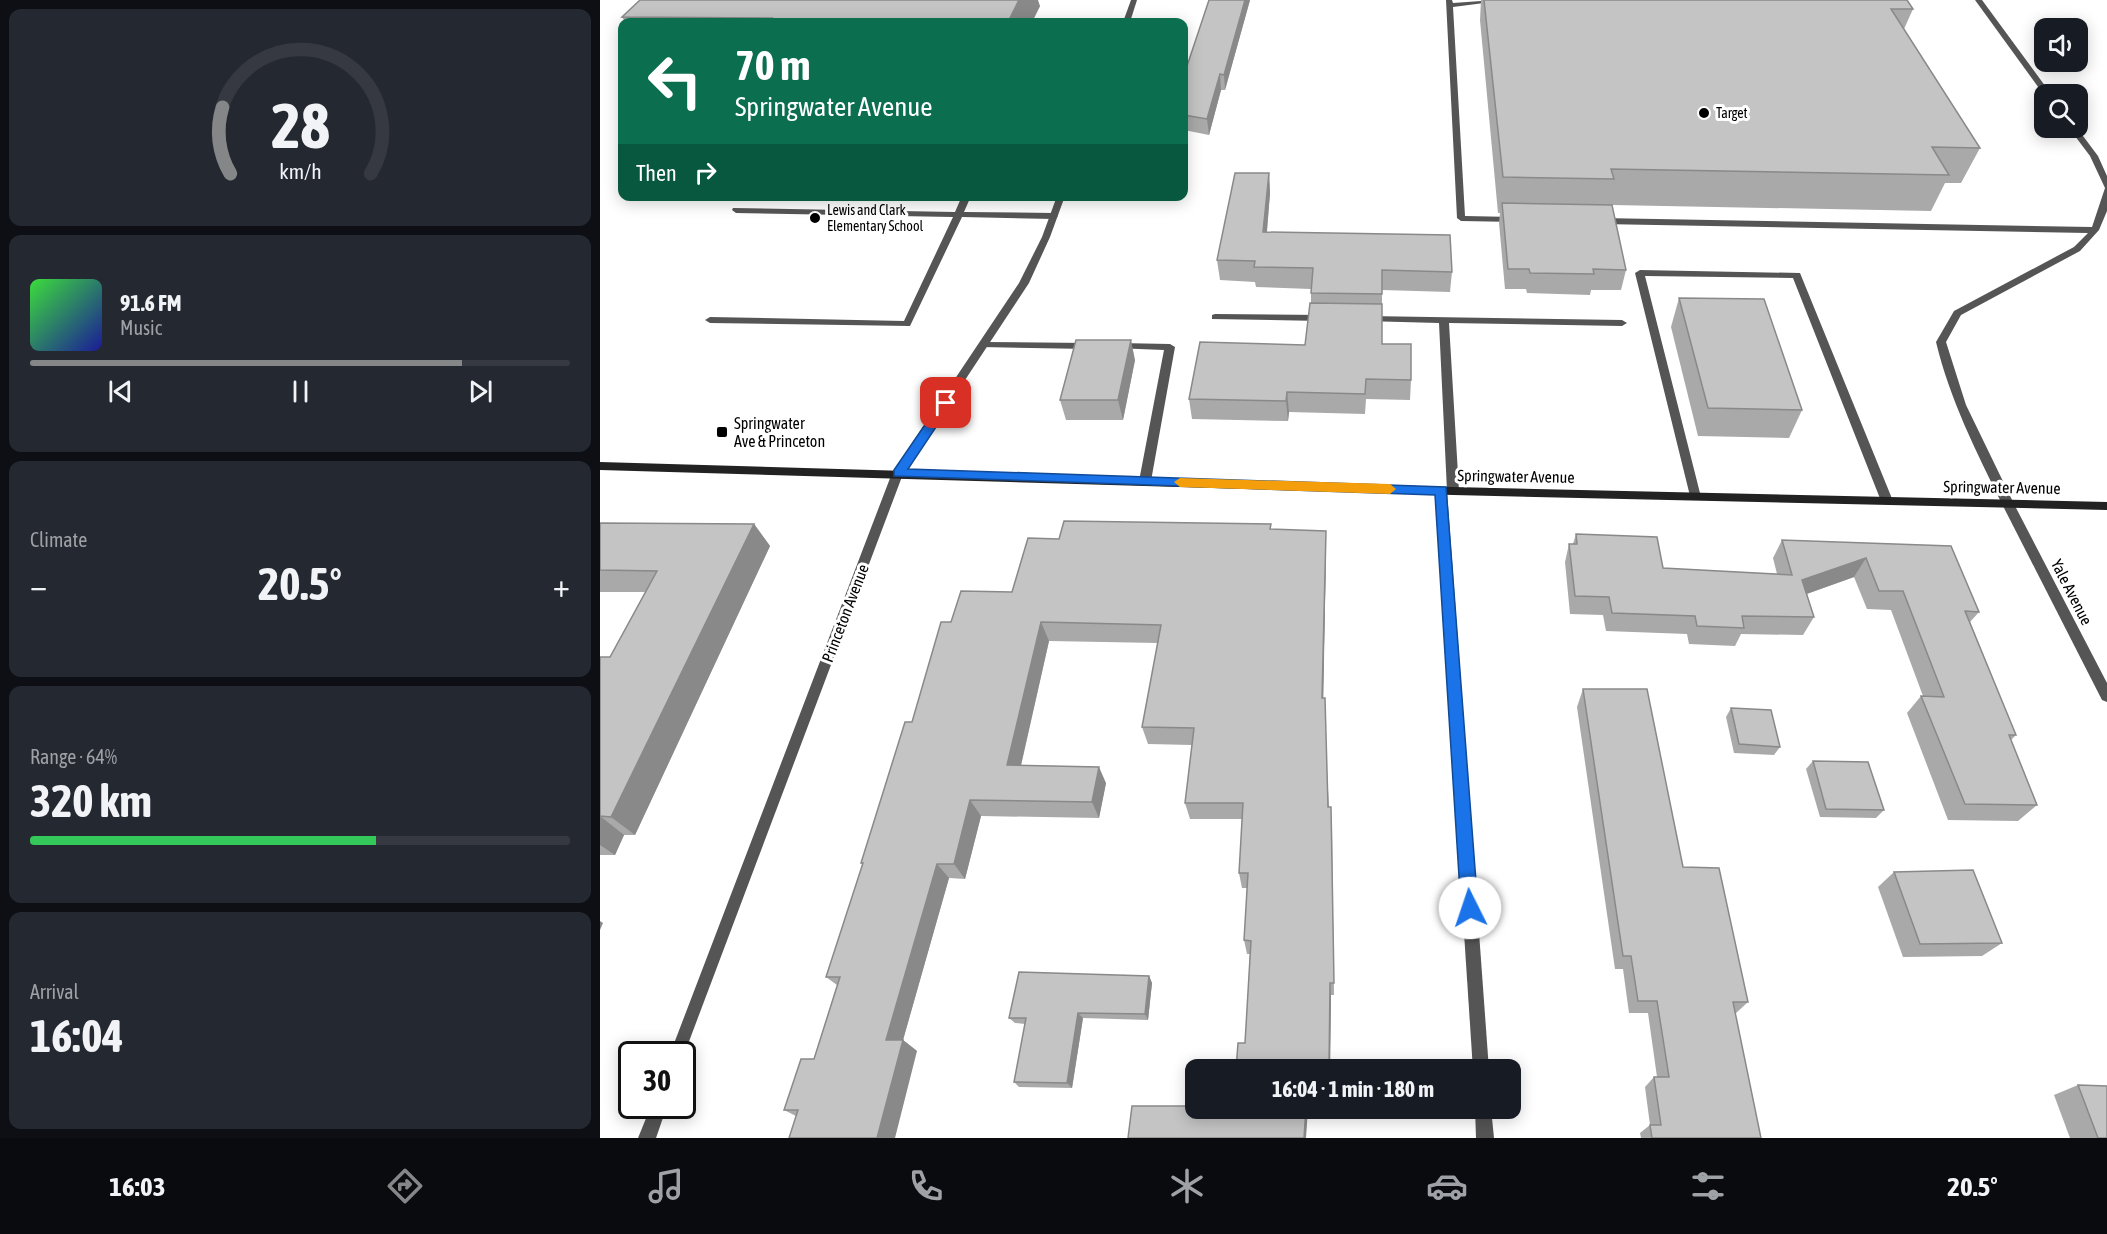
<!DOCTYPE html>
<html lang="en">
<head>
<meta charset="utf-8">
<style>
  body { margin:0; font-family:"Asap Condensed",sans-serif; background:#242831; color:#f1f3f6; height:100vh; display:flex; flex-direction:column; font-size:22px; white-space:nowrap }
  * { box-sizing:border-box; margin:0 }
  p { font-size:20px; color:#9ea1a6 }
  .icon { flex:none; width:33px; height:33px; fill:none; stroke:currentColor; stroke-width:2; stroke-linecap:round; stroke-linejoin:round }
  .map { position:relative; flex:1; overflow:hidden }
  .details { display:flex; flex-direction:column; gap:9px; padding:9px; background:#0d0f14; width:600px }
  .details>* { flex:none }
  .top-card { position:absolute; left:18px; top:18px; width:570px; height:183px; border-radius:12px; box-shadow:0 3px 15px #0003; background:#0b6e4f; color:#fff; overflow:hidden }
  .fabs { position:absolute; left:1434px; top:18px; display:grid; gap:12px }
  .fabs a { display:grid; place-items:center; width:54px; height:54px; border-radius:12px; background:#171b24; box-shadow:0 3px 15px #0003; font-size:30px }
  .speed { position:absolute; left:18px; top:1041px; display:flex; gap:12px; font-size:30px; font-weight:700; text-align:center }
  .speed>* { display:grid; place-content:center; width:78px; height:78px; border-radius:50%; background:#171b24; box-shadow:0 3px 15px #0003; line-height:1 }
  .speed .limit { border:3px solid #111; border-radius:9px; background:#fff; color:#111 }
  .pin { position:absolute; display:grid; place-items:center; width:51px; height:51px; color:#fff; margin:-26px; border-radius:12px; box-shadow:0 3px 9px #0006 }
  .me { position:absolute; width:66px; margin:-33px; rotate:356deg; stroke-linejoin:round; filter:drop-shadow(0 0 4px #0008) }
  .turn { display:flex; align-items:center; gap:21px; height:126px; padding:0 18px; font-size:27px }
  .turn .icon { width:78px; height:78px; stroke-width:2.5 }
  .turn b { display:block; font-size:42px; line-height:51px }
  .then { display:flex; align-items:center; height:57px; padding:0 18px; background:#0003; gap:12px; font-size:22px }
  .big { font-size:45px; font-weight:700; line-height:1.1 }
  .details .tile { flex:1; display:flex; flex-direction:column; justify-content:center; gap:9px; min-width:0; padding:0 21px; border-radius:12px; background:#242831 }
  .details .dial { align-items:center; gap:0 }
  .dial svg { height:156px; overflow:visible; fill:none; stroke:#363941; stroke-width:7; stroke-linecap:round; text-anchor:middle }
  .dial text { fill:#f1f3f6; stroke:none }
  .song { display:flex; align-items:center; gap:18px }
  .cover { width:72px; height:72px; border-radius:9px; background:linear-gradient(135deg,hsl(120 70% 55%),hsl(240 70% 35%)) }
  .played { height:6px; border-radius:3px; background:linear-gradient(90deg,#858687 80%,#363941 80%) }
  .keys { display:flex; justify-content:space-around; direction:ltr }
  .heat { display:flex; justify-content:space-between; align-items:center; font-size:33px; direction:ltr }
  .charge { height:9px; border-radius:4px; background:linear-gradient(90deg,#34c759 64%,#363941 0) }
  .trip { position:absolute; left:585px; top:1059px; width:336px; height:60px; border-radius:12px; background:#171b24; box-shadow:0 3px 15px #0003; font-weight:700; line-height:60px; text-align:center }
  .tab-bar { display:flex; height:96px; justify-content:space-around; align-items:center; background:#090b0e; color:#9ea1a6 }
  .tab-bar .icon { width:42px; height:42px }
  .tab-bar .current { color:#858687 }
  .tab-bar b { font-size:27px; color:#f1f3f6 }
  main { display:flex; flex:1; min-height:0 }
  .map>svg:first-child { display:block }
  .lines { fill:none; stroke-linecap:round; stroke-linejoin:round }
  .lane { fill:#555; fill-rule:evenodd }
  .street { fill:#555; fill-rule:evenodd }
  .secondary { fill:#222; fill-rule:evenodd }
  .wall { fill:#a9a9a9 }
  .shaded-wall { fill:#898989 }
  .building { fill:#c4c4c4; stroke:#898989; stroke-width:1.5 }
  .route { fill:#1a73e8; stroke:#114b97; stroke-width:1.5 }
  .slow { fill:#f59e0b }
  .poi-dot { fill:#000; stroke:#fff; stroke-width:2 }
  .labels { text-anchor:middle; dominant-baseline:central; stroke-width:6; stroke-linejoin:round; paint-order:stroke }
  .far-poi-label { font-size:14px; fill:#000; stroke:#fff; text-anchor:start }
  .poi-label { font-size:16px; fill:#000; stroke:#fff; text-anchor:start }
  .street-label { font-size:16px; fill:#000; stroke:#fff }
</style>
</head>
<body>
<main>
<section class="details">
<div class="tile dial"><svg viewBox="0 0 100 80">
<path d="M14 69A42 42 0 1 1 86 69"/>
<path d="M14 69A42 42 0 0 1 10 35" stroke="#858687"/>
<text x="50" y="56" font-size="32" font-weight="700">28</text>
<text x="50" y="72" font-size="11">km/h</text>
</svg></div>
<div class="tile">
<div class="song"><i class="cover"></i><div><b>91.6 FM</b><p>Music</p></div></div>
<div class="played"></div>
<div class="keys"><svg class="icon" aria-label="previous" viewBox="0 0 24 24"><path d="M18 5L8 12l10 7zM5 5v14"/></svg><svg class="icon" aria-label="pause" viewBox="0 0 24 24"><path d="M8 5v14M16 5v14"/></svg><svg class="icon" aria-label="next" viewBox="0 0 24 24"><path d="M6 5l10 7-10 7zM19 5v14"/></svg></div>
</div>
<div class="tile"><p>Climate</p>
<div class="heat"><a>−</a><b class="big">20.5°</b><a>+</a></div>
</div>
<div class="tile"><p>Range · 64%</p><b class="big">320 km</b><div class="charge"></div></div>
<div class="tile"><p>Arrival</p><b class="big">16:04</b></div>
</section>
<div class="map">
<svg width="1507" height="1138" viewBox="0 0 1507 1138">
  <rect width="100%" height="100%" fill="#fff"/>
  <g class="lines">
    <g class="lane">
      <polygon points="846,0 852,0 853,3 895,0 892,2 853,7 865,216 914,217 917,218 917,222 861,221 857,218"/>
      <polygon points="1375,0 1382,0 1451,94 1444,95"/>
      <path d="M1469,128H1477L1498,156L1507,176V211L1499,230L1480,251L1361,315L1346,342L1366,405L1414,504L1408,508L1402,504C1376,451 1350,400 1336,342L1354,311L1474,247L1488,233L1001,224L997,221L1001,218L1492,227L1505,188L1490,156Z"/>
      <polygon points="362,196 371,196 364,212 454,213 458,216 454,219 362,217 310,326 110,323 105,320 110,317 304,321 353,217 136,213 132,210 133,208 355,212"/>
      <polygon points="1040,270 1200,273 1293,501 1291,504 1283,504 1281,501 1193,278 1045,276 1101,497 1099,500 1091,500 1035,273"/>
      <polygon points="615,314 722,315 727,318 722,321 612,319 612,315"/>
      <polygon points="767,316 1022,320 1027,323 1022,326 849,323 859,491 853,495 847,491 839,323 764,321 762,319"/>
      <polygon points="385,342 489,343 494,346 489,349 381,347 380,345"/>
      <polygon points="518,343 570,344 575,347 551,481 545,485 539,481 564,350 514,348 513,346"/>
    </g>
    <g class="street">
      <polygon points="531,0 537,0 530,22 523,22"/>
      <polygon points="457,196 465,196 450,237 429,283 303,474 82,1060 82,1054 70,1054 292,473 419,283 442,237"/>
      <polygon points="841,487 847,491 889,1070 873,1070 835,491"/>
      <polygon points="1408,500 1414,504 1507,683 1507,702 1502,700 1402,504"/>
      <polygon points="51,1106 67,1106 56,1138 38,1138"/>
      <polygon points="875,1108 891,1108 894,1138 876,1138"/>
    </g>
    <polygon class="secondary" points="0,462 853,487 1507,502 1507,510 853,495 0,470"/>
  </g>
  <g class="wall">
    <polygon points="609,0 650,0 625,90 621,90 609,135 584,130 584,75"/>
    <polygon points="881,0 1307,0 1313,9 1304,29 1380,148 1361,183 1345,183 1331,211 1012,205 1026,270 1021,290 991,290 990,295 927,293 926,289 905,289 899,223 900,213 898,213 880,20"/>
    <polygon points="440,6 432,22 25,22 22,17"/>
    <polygon points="669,173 670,193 667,232 852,272 850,292 782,290 782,344 811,380 810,400 766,399 765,414 689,412 688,421 592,419 589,399 705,345 711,303 711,289 656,287 655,282 620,280 617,260"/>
    <polygon points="118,196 215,196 213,199 119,198"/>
    <polygon points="1079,298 1202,410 1189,438 1098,436 1071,327"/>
    <polygon points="535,360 523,420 466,420 460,400"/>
    <polygon points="0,523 154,524 170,546 35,835 24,835 15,855 0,855 0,657 10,657 45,592 0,592"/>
    <polygon points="671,529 726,550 723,698 729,807 732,823 734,995 731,995 730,1070 636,1070 645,1043 650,954 647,954 644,940 647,888 642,888 639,873 642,819 590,819 585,803 592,745 548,744 542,727 558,643 449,641 421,766 506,783 499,818 381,816 365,879 349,878 303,1040 317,1051 196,1116 184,1110 214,1059 237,985 226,977 263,865 261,863 312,722 351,622 412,592 459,539"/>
    <polygon points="976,534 1063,568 1177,574 1173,558 1182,540 1351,546 1379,612 1370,622 1416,735 1411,740 1437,805 1418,821 1348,820 1307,713 1321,696 1323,696 1291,610 1267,609 1254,577 1207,594 1214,617 1203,635 1141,634 1135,646 1089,644 1087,634 1006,631 1003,615 970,614 965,562 969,544 973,544"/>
    <polygon points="983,689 1083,867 1148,1002 1135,1014 1161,1138 1041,1138 1040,1133 1050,1125 1045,1087 1054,1077 1057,1077 1048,1013 1029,1013 1023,969 1015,969 977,707"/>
    <polygon points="1131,708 1180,747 1174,755 1134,753 1126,717"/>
    <polygon points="1213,761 1284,810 1276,818 1220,817 1206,769"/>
    <polygon points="1294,872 1402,943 1382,956 1303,957 1278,887"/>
    <polygon points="549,976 552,983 548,1020 483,1018 472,1088 419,1087 414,1082 425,1024 415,1023 409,1018"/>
    <polygon points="1478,1085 1507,1138 1470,1138 1454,1095"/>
  </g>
  <g class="shaded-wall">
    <polygon points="419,0 438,0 440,6 432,22 408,22"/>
    <polygon points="645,0 650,0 625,90 624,75"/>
    <polygon points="620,74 621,90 609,135 607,119"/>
    <polygon points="669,173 670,193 665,252 663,232"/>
    <polygon points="531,340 535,360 523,420 518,400"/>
    <polygon points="687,392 689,412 688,421 686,401"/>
    <polygon points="154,524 170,546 35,835 11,817"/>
    <polygon points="726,531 726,550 723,715 722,698"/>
    <polygon points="1266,558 1254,577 1192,599 1202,580"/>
    <polygon points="441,622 449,641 417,782 407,765"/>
    <polygon points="499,767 506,783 499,818 492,802"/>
    <polygon points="370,800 381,816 365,879 354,864"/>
    <polygon points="0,816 24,835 15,855 0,845"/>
    <polygon points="337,864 349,878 303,1040 317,1051 295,1138 277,1138 286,1040"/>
    <polygon points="0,921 3,923 0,930"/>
    <polygon points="549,976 552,983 548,1020 545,1014"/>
    <polygon points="730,983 731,995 730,1070 729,1070"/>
    <polygon points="478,1013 483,1018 472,1088 467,1083"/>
    <polygon points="706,1108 708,1108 706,1138 704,1138"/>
  </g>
  <g class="building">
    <polygon points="40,0 419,0 408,22 169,22 172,18 22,17"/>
    <polygon points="609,0 645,0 624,75 620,74 607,119 584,115 584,75"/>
    <polygon points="884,0 1307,0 1313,9 1291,9 1380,148 1332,147 1349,175 1011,169 1014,179 903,177"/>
    <polygon points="635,173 669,173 663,232 850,235 852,272 782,270 782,294 711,293 713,268 654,267 655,261 617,260"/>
    <polygon points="902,203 1012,205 1026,270 993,269 994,274 930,273 929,269 908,269"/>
    <polygon points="1079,298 1164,299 1202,410 1108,408"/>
    <polygon points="710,303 782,304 782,344 811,344 811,380 766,379 765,394 687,392 686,401 589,399 600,342 705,345"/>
    <polygon points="476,340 531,340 518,400 460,400"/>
    <polygon points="464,521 671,524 670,529 726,531 722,698 725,698 728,807 731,807 734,983 730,983 729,1070 636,1070 638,1043 645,1043 651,941 644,940 648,873 639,873 643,803 585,803 594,728 542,727 561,625 441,622 407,765 499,767 492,802 370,800 354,864 337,864 286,1040 303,1040 277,1138 189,1138 198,1110 184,1110 201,1059 214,1059 240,977 226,977 263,863 261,863 305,722 312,722 341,622 351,622 361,591 412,592 428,538 459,539"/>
    <polygon points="0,523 154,524 11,817 0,816 0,657 10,657 57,571 0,570"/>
    <polygon points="976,534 1057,537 1063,568 1192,575 1182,540 1351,546 1379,612 1365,611 1416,735 1409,735 1437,805 1365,804 1321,696 1344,697 1303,591 1279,591 1266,558 1202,580 1214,617 1142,616 1144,628 1097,626 1095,616 1012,613 1009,597 975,596 969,544 977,544"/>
    <polygon points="983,689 1047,689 1083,867 1119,868 1148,1002 1133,1002 1161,1138 1052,1138 1050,1125 1061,1125 1054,1077 1069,1077 1057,1001 1038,1001 1031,956 1023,956"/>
    <polygon points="1131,708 1171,710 1180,747 1139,744"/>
    <polygon points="1213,761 1268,762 1284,810 1226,809"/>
    <polygon points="1373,870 1402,943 1320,944 1294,872"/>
    <polygon points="419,972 549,976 545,1014 478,1013 467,1083 414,1082 426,1018 409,1018"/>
    <polygon points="1478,1085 1507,1086 1507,1138 1498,1138"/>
    <polygon points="532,1106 596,1106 596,1108 706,1108 704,1138 528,1138"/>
  </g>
  <polygon class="route" points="346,399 352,403 308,469 846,487 878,908 876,913 870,916 864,913 861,908 835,495 294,476 294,470 342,400"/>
  <polygon class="slow" points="580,478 790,484 796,489 790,494 580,487 574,482"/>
  <g class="poi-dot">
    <circle cx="1104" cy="113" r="6"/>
    <circle cx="215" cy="218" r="6"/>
    <rect x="116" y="426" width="12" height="12" rx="3"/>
  </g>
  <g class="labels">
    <g class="far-poi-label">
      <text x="1116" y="113">Target</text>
      <text x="227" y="210">Lewis and Clark<tspan x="227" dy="16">Elementary School</tspan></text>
    </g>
    <g class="poi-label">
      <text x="134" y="423">Springwater<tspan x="134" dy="18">Ave &amp; Princeton</tspan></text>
    </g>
    <g class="street-label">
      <text transform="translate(916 476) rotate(1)">Springwater Avenue</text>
      <text transform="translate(1402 487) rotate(1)">Springwater Avenue</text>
      <text transform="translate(1472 592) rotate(63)">Yale Avenue</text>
      <text transform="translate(245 613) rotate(-69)">Princeton Avenue</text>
    </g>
  </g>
</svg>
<div class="fabs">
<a><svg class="icon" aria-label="sound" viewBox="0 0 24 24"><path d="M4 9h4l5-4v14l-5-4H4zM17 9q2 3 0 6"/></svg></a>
<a><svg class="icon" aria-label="search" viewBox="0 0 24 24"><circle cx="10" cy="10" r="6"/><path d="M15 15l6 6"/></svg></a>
</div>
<div class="speed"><div class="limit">30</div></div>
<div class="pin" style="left:346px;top:403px;background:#d93025"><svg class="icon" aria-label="arrive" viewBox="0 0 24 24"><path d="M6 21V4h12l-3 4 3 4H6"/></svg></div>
<svg class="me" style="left:870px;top:908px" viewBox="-20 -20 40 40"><circle r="19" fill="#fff"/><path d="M0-13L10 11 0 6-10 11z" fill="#1a73e8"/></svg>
<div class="trip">16:04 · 1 min · 180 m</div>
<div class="top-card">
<div class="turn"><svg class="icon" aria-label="left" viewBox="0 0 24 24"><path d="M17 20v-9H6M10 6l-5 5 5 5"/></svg><div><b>70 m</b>Springwater Avenue</div></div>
<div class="then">Then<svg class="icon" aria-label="right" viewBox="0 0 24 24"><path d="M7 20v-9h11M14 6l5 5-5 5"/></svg></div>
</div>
</div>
</main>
<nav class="tab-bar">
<b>16:03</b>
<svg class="icon current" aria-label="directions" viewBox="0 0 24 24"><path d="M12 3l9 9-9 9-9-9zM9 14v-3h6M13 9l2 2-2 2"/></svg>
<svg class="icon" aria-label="music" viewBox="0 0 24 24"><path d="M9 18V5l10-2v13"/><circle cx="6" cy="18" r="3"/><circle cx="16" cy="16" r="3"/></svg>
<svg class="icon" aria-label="phone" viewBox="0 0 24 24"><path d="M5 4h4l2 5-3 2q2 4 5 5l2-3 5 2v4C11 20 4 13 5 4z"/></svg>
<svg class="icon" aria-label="climate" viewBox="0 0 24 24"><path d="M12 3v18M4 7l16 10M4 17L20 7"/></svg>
<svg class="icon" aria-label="car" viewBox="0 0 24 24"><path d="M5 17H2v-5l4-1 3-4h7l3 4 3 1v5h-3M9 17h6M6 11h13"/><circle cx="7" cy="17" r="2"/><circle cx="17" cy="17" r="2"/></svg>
<svg class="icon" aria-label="filters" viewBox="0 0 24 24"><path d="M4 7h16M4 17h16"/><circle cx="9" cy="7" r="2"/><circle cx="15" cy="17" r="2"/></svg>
<b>20.5°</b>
</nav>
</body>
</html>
